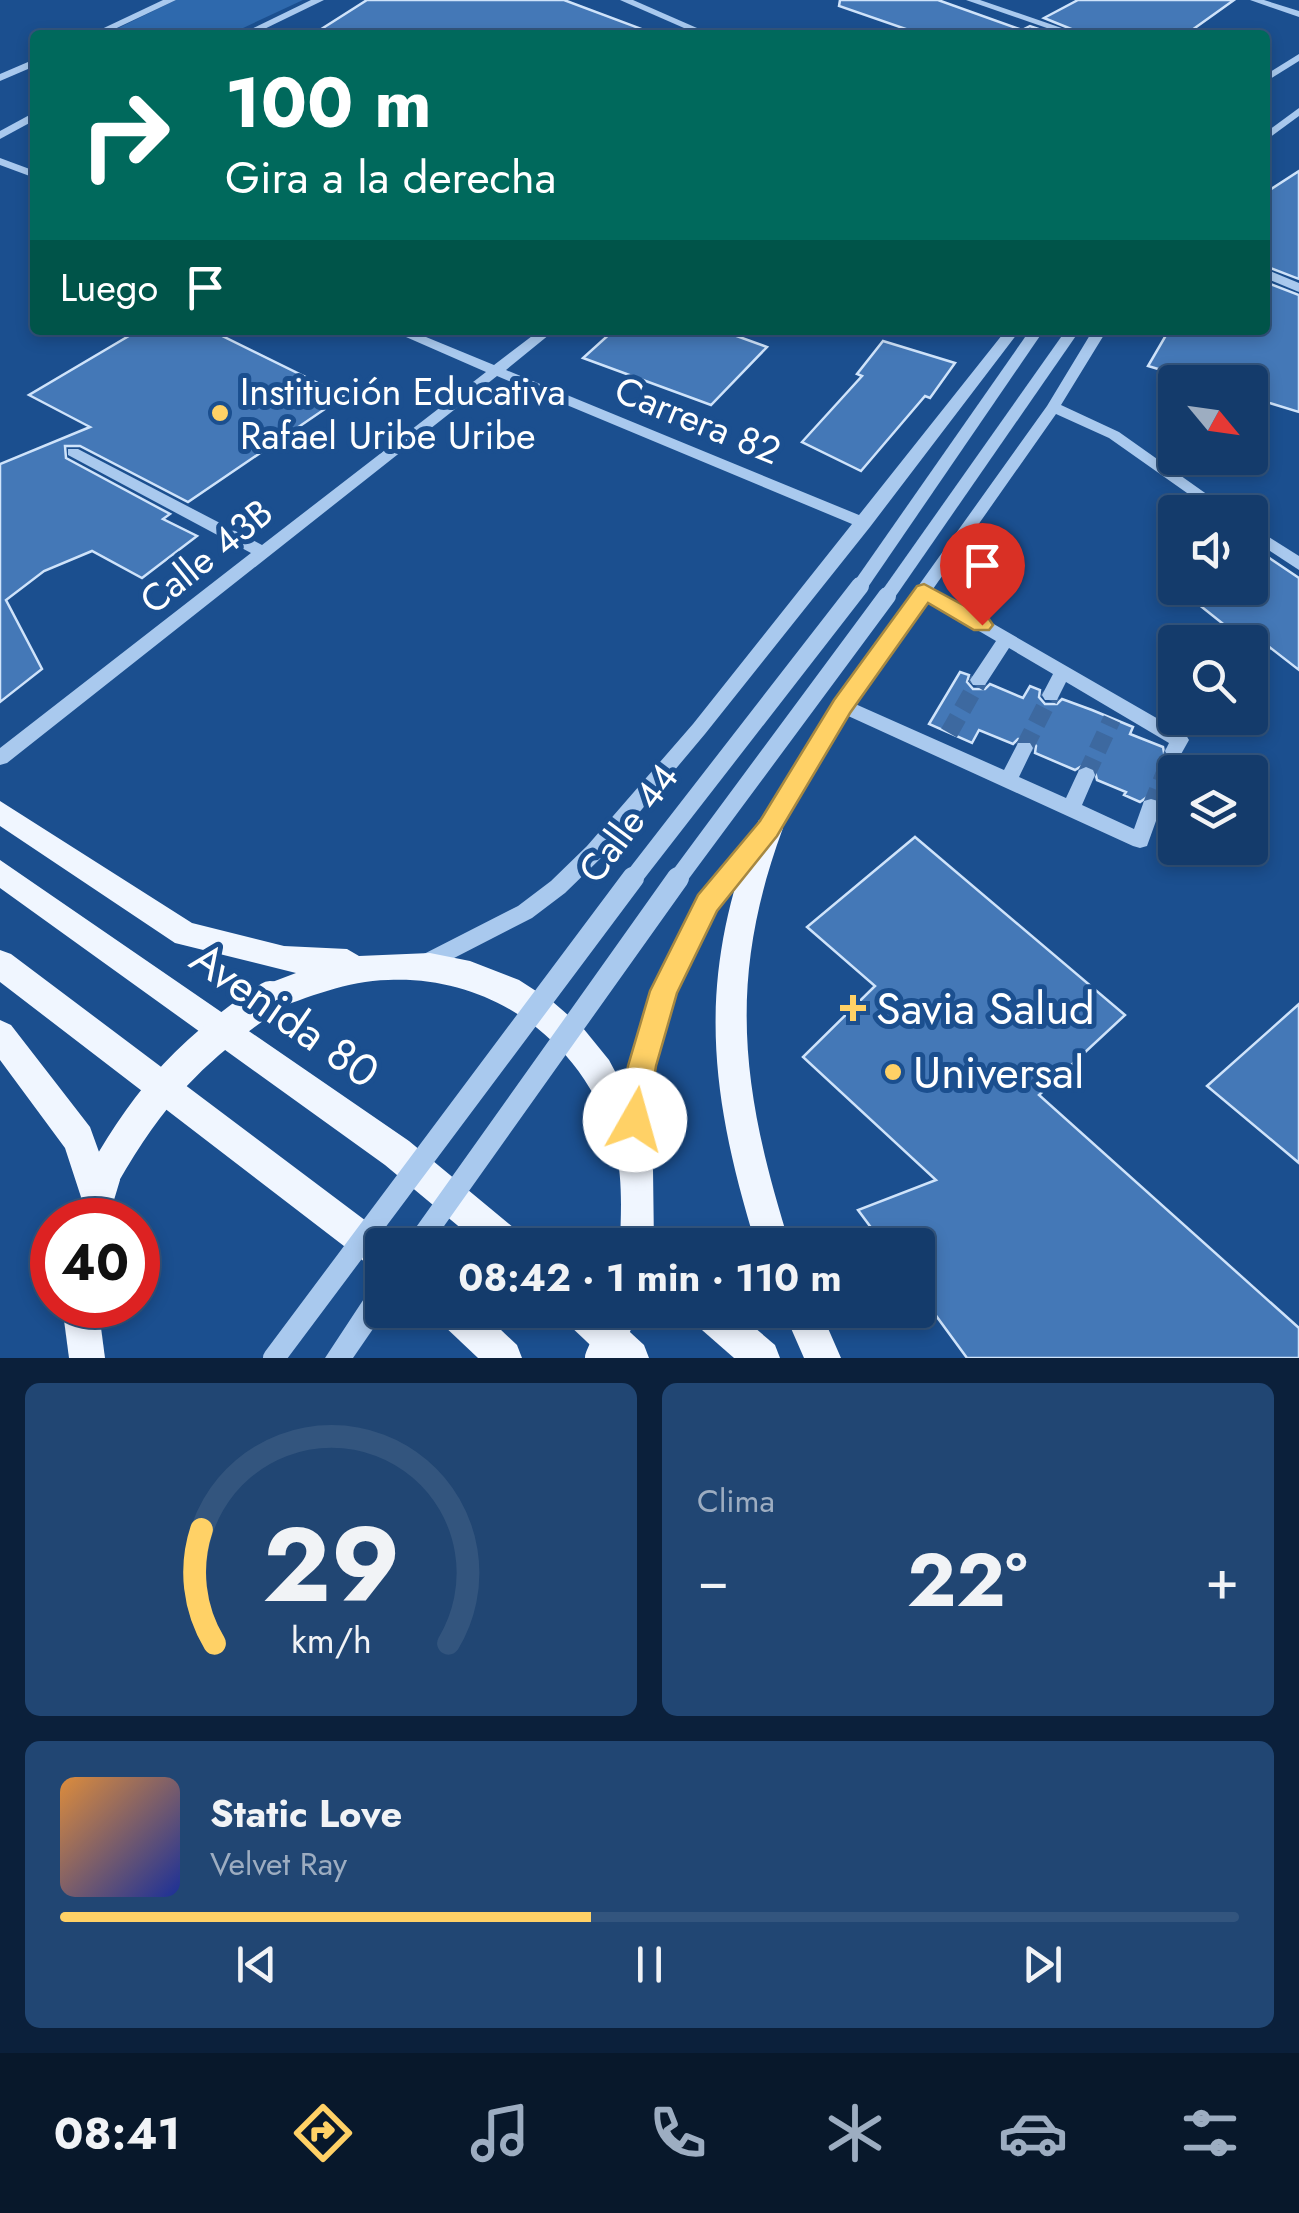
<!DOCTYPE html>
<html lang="es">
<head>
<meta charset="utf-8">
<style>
  body { margin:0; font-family:Jost,sans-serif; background:#214673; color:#f1f3f6; height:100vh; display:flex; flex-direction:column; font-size:38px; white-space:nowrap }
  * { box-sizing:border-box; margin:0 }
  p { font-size:32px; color:#9dadc1 }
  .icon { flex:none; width:55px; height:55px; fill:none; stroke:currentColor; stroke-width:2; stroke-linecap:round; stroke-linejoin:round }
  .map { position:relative; height:1358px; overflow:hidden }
  .details { display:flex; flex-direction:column; gap:25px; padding:25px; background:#0b203b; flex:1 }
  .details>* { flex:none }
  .top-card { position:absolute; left:30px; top:30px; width:1240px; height:305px; border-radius:10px; box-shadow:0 5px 15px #0003,0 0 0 2px #33557e; background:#00695c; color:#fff; overflow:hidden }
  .needle { width:65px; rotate:119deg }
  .fabs { position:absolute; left:1158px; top:365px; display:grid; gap:20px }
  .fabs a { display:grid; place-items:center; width:110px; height:110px; border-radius:10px; background:#143b6b; box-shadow:0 5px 15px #0003,0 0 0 2px #33557e; font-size:50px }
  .speed { position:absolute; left:30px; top:1198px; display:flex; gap:20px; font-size:50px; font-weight:700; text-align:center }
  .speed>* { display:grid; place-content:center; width:130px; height:130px; border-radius:50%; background:#143b6b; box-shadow:0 5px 15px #0003,0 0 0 2px #33557e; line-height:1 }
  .speed .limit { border:15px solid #d22; background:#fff; color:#111 }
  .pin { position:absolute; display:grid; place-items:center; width:85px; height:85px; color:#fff; margin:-102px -42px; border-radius:50% 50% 50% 0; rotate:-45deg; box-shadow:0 0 10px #0007 }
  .pin .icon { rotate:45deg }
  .me { position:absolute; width:110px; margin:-55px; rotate:7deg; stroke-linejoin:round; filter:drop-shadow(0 0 8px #0008) }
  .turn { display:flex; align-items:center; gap:35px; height:210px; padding:0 30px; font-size:45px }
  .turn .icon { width:130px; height:130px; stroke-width:2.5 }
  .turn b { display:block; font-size:70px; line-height:85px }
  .then { display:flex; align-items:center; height:95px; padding:0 30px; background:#0003; gap:20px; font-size:38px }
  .big { font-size:75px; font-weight:700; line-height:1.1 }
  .details .card { flex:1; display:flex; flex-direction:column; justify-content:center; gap:15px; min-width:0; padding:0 35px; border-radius:15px; background:#214673 }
  .details .dial { align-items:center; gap:0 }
  .dial svg { height:260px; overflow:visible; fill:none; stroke:#33557e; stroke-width:7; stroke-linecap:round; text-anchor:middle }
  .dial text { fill:#f1f3f6; stroke:none }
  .song { display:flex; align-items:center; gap:30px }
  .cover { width:120px; height:120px; border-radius:15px; background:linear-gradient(135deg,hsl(30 70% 55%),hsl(230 70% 35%)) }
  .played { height:10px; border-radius:5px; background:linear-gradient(90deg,#ffd166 45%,#33557e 45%) }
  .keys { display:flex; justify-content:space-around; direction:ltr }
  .heat { display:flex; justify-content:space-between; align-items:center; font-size:55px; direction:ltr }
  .details .tiles { flex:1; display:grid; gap:25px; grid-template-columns:1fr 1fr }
  .card:last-child { grid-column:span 2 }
  .trip { position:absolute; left:365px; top:1228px; width:570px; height:100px; border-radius:10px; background:#143b6b; box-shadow:0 5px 15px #0003,0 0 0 2px #33557e; font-weight:700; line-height:100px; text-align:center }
  .tab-bar { display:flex; height:160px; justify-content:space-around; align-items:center; background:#08182b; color:#9dadc1 }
  .tab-bar .icon { width:70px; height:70px }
  .tab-bar .selected { color:#ffd166 }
  .tab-bar b { font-size:45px; color:#f1f3f6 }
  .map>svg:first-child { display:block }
  .green { fill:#2e69ad }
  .building { fill:#4478b7; stroke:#cfe3fa; stroke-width:2.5 }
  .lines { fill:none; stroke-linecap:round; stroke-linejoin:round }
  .minor-tunnel { stroke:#3d69a0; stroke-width:18; stroke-dasharray:18 9; stroke-linecap:butt }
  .minor { fill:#a9c9ee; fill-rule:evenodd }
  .major { fill:#f0f6ff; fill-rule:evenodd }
  .minor-bridge-far1 { stroke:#a9c9ee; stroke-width:18 }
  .minor-bridge { stroke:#a9c9ee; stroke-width:22 }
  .major-bridge { stroke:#f0f6ff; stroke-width:32 }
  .route { fill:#ffd166; stroke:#a68842; stroke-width:2.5 }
  .poi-dot { fill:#ffd166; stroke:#1b4f8f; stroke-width:4 }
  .labels { text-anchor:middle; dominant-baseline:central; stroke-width:10; stroke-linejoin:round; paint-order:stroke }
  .poi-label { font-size:38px; fill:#fff; stroke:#1b4f8f; text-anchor:start }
  .street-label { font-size:38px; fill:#fff; stroke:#1b4f8f }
  .near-poi-label { font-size:45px; fill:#fff; stroke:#1b4f8f; text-anchor:start }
  .near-street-label { font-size:45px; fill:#fff; stroke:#1b4f8f }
</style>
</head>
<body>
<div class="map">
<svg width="1299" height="1358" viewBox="0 0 1299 1358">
  <rect width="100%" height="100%" fill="#1b4f8f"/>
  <polygon class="green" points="176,0 303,0 228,35 104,35"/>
  <g class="building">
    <polygon points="367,0 564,0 647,31 647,35 312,35"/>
    <polygon points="840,0 938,0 1022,30 1030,26 1056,35 923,35 839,6"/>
    <polygon points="1078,0 1234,0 1185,35 1086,35 1044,18"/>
    <polygon points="1299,171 1299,279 1265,266 1265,193"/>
    <polygon points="1265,282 1299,295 1299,412 1250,397 1250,382 1202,382 1148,366 1169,330 1265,330"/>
    <polygon points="139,330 210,330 344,396 188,502 80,446 65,446 66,458 170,514 163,519 197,536 142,578 92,551 44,571 6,600 42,669 0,702 0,464 90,427 29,395"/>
    <polygon points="614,330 720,330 767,347 711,405 583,358"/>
    <polygon points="883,341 955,363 930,398 925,396 861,471 802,442 862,376 857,374"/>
    <polygon points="1250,545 1299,578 1299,670 1241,625 1232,631 1178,588 1250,588"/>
    <polygon points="960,672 969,675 967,682 973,689 985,689 990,684 1023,698 1030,686 1040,690 1039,697 1045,704 1057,704 1062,699 1092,710 1133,727 1130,734 1163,747 1165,758 1175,760 1175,818 1163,812 1164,805 1159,797 1150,795 1140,802 1124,795 1126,792 1097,780 1094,767 1085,764 1075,770 1035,753 1036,746 1030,739 1018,739 1013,744 979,730 972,743 929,724"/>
    <polygon points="915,837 1125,1015 1039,1095 1299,1328 1299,1358 967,1358 918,1291 918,1245 884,1245 858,1210 936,1180 803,1057 875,986 807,927"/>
    <polygon points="1299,1004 1299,1163 1207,1086"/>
  </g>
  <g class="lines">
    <g class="minor-tunnel">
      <polyline points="949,733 979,680"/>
      <polyline points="1024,748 1051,695"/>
      <polyline points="1086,775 1112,719"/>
      <polyline points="1151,807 1174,751"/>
    </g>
    <g class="minor">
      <polygon points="163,0 176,0 102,35 89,35"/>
      <polygon points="311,0 324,0 252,35 239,35"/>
      <polygon points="620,0 633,0 713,35 700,35"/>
      <polygon points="966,0 980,0 1082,35 1067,35"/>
      <polygon points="1250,0 1264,0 1299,11 1299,17"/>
      <polygon points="1299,54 1299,61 1265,82 1265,75"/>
      <polygon points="35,59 35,66 0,81 0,74"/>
      <polygon points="1299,108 1299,116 1265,141 1265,133"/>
      <polygon points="35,112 35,120 0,139 0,131"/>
      <polygon points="0,158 35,171 35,178 0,165"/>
      <polygon points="1265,269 1299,283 1299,292 1265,278"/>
      <polygon points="390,330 409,330 494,365 540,330 555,330 506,370 859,515 1006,330 1020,330 870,527 705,734 601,858 565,893 532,918 423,974 416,972 413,965 416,958 518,906 551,881 587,846 693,724 852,524 497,376 7,763 0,765 0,748 251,553 68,455 68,449 78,449 262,545 486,372"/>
      <polygon points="1030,330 1044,330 866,590 854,590 852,586 854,582"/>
      <polygon points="1066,330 1080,330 893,600 881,600 879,596 881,592"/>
      <polygon points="1093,330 1107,330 1061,405 1119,432 1232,512 1214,512 1109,438 1056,414 933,589 1186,735 1189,740 1180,756 1168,756 1165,751 1169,743 1066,682 1057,700 1045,700 1042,695 1053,674 1009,648 985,685 973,685 970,680 996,641 926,600 853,703 1004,770 1018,743 1030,743 1033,748 1019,777 1066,798 1079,770 1086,767 1093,770 1095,775 1082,805 1134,829 1144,801 1151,799 1158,801 1161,807 1147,846 1140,848 1133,846 846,715 776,834 714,909 674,992 653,1066 645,1136 641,1144 633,1147 625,1144 621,1136 631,1066 653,991 700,897 762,822 836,701 1047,406"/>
      <polygon points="1250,525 1299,556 1299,570 1250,538"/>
      <polygon points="382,1282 382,1310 386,1310 353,1358 325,1358 373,1285"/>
    </g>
    <g class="major">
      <path d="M0,801L192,923L284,946L347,949L359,956L430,953L470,961L519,980L553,1002L583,1028L609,1060L634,1107L653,1170L654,1245H620C621,1212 623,1178 615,1146C586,1044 494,975 388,980C347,981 308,997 270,1011L259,1007L255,997L259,987L296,973L175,943L0,826Z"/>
      <path d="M769,817L779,820L783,828C726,982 742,1092 790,1245H756C709,1091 696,981 755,828L759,820Z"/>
      <polygon points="0,860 409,1141 520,1233 525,1245 481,1245 385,1165 0,888"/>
      <polygon points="0,950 11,954 394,1242 396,1245 382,1245 382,1271 370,1266 0,982"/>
      <polygon points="0,1020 11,1025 90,1127 103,1163 115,1168 120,1180 108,1220 74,1220 81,1197 65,1148 0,1060"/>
      <polygon points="62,1305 98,1305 105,1358 69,1358"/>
      <polygon points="436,1310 480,1310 517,1345 522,1358 478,1358 441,1323"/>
      <polygon points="562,1310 606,1310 644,1345 649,1358 604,1358 567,1323"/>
      <polygon points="689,1310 734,1310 775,1345 780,1358 734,1358 694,1323"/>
      <polygon points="783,1310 820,1310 841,1358 804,1358"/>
    </g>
    <g class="minor-bridge-far1">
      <polyline points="631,881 860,586"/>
      <polyline points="676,881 887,596"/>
    </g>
    <g class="minor-bridge">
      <polyline points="417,1245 678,878"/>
      <polyline points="274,1358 633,878"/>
    </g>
    <g class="major-bridge">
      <path d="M104,1175C149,1095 194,1047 270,997"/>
      <polyline points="601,1358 622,1310"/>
    </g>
  </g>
  <polygon class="route" points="924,584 989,619 993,625 989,630 974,630 928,603 850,713 777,836 717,911 677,993 656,1066 646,1130 635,1134 624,1130 620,1120 628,1066 650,991 698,895 760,821 834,700 917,586"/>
  <g class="poi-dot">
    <circle cx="220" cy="413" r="10"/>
    <path d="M848 993h10v10h10v10h-10v10h-10v-10h-10v-10h10z"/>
    <circle cx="893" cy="1072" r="10"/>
  </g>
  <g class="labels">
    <g class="poi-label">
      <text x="240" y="391">Institución Educativa<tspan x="240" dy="44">Rafael Uribe Uribe</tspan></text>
    </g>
    <g class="street-label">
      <text transform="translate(698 420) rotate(22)">Carrera 82</text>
      <text transform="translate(206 556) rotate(-39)">Calle 43B</text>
      <text transform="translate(628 823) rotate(-53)">Calle 44</text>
    </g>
    <g class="near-poi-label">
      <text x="876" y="1008">Savia Salud</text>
      <text x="913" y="1072">Universal</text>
    </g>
    <g class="near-street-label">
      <text transform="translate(285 1015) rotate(35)">Avenida 80</text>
    </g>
  </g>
</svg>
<div class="fabs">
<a><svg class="needle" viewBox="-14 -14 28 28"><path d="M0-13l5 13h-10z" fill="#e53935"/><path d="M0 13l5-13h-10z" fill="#9dadc1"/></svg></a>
<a><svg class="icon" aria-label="sound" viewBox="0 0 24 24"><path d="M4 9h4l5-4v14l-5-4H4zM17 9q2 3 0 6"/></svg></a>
<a><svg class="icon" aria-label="search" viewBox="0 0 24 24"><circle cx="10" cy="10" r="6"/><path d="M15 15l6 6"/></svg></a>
<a><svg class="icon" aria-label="layers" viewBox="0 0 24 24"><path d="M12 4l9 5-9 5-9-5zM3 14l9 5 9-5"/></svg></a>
</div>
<div class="speed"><div class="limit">40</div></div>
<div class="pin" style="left:982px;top:625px;background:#d93025"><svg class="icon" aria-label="arrive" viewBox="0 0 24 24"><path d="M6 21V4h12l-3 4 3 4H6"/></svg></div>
<svg class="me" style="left:635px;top:1120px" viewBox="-20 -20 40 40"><circle r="19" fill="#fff"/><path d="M0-13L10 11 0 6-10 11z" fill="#ffd166"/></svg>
<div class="trip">08:42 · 1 min · 110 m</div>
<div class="top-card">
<div class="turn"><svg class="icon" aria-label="right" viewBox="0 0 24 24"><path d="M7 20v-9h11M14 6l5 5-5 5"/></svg><div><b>100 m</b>Gira a la derecha</div></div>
<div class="then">Luego<svg class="icon" aria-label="arrive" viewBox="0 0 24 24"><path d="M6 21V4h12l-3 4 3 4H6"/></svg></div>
</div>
</div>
<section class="details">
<div class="tiles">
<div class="card dial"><svg viewBox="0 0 100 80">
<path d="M14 69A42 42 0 1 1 86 69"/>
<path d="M14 69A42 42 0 0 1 10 34" stroke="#ffd166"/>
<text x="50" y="56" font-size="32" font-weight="700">29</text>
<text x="50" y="72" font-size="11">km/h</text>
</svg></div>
<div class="card"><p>Clima</p>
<div class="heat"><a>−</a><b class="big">22°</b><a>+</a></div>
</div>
<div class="card">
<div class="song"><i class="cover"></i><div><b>Static Love</b><p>Velvet Ray</p></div></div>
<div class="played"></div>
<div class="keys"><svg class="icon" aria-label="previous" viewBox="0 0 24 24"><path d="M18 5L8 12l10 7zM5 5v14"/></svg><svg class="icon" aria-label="pause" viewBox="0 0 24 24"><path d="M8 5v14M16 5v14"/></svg><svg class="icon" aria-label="next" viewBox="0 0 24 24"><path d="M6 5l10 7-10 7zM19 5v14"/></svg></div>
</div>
</div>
</section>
<nav class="tab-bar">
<b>08:41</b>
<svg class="icon selected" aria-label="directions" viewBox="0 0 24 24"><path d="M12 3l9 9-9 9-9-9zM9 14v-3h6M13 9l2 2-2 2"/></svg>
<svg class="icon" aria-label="music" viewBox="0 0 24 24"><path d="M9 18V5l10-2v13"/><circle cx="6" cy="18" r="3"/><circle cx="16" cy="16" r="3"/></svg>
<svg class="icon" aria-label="phone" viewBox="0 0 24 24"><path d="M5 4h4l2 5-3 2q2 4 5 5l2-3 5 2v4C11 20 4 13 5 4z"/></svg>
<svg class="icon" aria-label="climate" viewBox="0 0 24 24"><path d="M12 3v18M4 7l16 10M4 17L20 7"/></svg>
<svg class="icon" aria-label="car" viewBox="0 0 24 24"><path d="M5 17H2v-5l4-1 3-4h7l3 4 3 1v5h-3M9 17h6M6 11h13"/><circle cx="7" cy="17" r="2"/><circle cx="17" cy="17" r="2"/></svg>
<svg class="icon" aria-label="filters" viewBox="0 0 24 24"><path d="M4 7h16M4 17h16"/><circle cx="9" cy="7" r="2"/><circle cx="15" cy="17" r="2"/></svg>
</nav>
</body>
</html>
